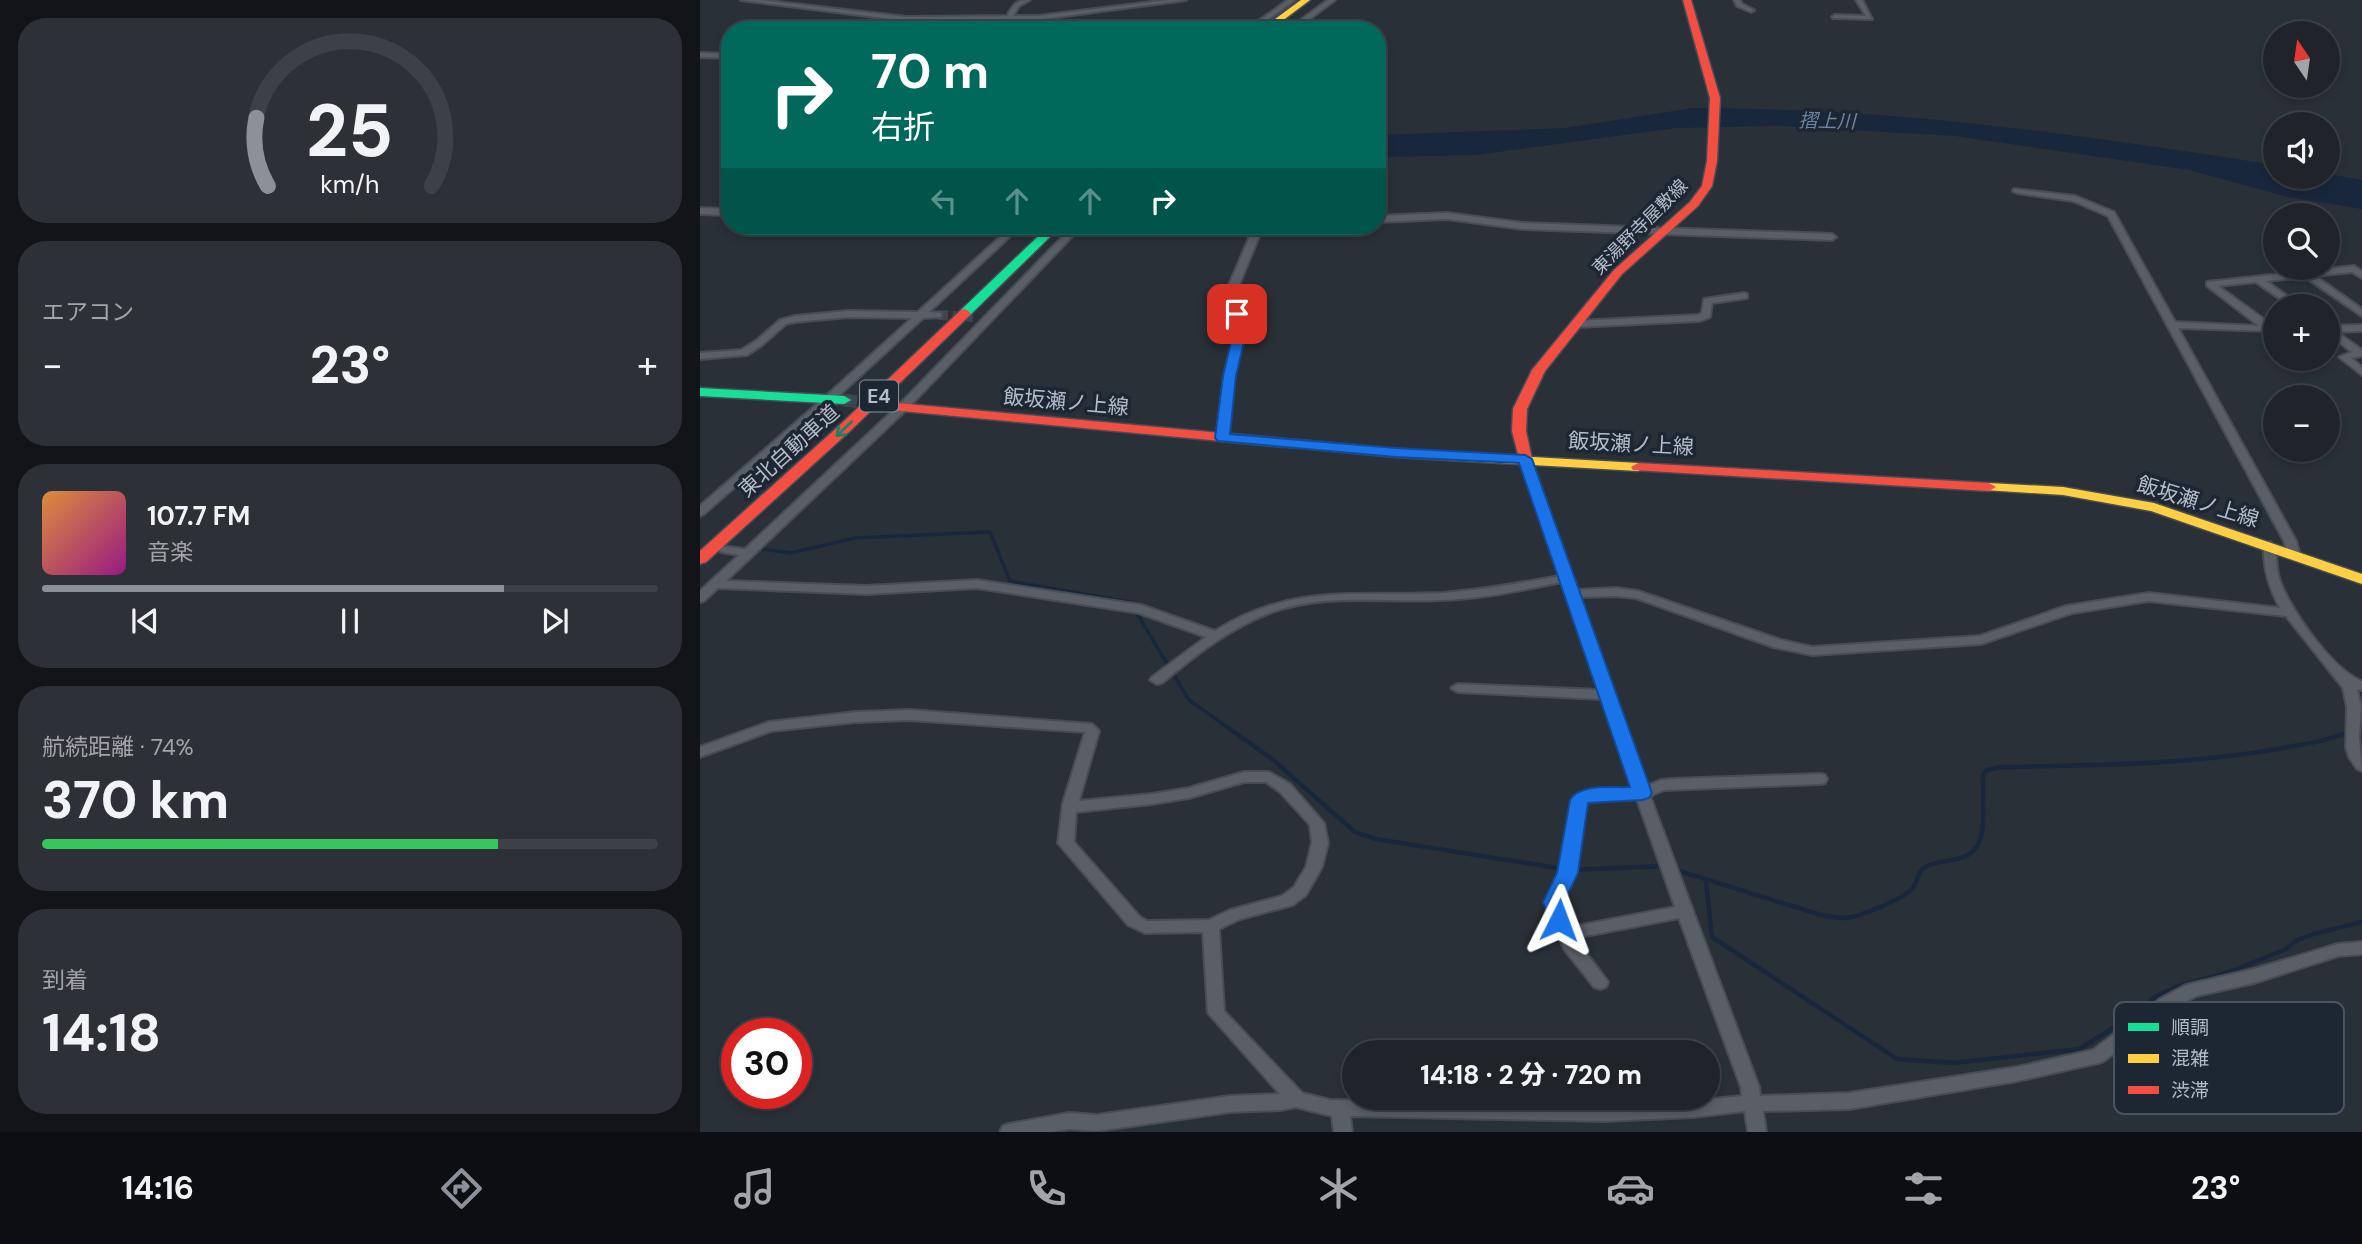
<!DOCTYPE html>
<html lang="ja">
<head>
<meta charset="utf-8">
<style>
  body { margin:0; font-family:"DM Sans","Noto Sans JP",sans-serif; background:#2d3036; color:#f1f3f6; height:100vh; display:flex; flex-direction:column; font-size:26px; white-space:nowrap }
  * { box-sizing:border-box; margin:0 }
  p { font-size:23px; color:#a2a4a8 }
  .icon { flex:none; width:38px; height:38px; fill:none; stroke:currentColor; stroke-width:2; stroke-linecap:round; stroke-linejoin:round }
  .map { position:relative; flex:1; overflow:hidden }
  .sheet { display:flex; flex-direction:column; gap:18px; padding:18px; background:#121417; width:700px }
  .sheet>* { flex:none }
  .top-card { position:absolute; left:21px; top:21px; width:665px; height:214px; border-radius:28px; box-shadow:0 4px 10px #0003,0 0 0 2px #3d4147; background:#00695c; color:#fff; overflow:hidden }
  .needle { width:46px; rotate:347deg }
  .fabs { position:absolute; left:1563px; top:21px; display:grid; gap:14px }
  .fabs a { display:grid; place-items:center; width:77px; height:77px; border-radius:50%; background:#20242a; box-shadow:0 4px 10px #0003,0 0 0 2px #3d4147; font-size:35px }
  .speed { position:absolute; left:21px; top:1018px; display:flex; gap:14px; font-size:35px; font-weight:700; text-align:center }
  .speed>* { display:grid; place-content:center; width:91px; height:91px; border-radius:50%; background:#20242a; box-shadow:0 4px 10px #0003,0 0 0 2px #3d4147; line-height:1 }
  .speed .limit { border:10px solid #d22; background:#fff; color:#111 }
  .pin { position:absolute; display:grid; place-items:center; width:60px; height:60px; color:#fff; margin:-30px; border-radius:14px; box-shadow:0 4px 10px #0006 }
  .me { position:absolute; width:77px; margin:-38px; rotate:3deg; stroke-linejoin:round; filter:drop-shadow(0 0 5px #0008) }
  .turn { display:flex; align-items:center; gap:24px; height:147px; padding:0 35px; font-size:32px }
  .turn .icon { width:91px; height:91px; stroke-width:2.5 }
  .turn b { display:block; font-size:49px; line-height:60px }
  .lanes { display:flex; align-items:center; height:66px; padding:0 35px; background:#0003; justify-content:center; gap:35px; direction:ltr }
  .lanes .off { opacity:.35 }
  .big { font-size:52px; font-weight:800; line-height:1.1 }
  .sheet .tile { flex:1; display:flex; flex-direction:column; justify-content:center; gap:10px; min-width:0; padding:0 24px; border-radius:28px; background:#2d3036 }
  .sheet .dial { align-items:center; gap:0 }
  .dial svg { height:182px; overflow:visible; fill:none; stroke:#3d4147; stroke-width:7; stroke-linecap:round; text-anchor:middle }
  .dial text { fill:#f1f3f6; stroke:none }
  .song { display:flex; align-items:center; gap:21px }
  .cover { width:84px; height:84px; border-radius:10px; background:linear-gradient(135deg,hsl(30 70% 55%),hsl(310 70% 35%)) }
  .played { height:7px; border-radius:4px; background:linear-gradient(90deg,#8c9099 75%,#3d4147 75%) }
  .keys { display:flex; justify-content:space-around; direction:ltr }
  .heat { display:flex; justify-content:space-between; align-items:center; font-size:38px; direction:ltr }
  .charge { height:10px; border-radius:5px; background:linear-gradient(90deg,#34c759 74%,#3d4147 0) }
  .trip { position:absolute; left:642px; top:1040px; width:378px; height:70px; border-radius:35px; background:#20242a; box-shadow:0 4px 10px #0003,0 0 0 2px #3d4147; font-weight:800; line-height:70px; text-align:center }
  .dock { display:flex; height:112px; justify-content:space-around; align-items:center; background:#0d0e11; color:#a2a4a8 }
  .dock .icon { width:49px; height:49px }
  .dock .current { color:#8c9099 }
  .dock b { font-size:32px; color:#f1f3f6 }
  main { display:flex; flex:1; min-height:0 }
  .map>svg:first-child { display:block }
  .water { fill:#19273c }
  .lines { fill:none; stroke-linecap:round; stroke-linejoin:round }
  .stream-far1 { stroke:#19273c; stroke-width:3.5 }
  .stream { stroke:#19273c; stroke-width:4.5 }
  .street-tunnel { stroke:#3f454e; stroke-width:10; stroke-dasharray:10 4.5; stroke-linecap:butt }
  .secondary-tunnel { stroke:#3f454e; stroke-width:13; stroke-dasharray:13 7; stroke-linecap:butt }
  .street-casing { stroke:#484c55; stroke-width:4 }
  .fast-casing { stroke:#484c55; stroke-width:3 }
  .slow-casing { stroke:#484c55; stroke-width:3 }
  .jam-casing { stroke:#484c55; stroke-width:3 }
  .street { fill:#5a5e66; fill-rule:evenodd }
  .fast { fill:#16e098; fill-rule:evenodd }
  .slow { fill:#ffcf43; fill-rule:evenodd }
  .jam { fill:#f24e42; fill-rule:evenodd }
  .oneway { stroke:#1a8366 }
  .route { fill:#1a73e8; stroke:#114b97; stroke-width:2 }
  .labels { text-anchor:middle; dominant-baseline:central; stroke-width:7; stroke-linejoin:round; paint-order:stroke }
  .far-street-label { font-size:18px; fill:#b4bcc9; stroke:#1d2633 }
  .far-water-label { font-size:19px; font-style:italic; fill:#6d86a8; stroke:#1d2633 }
  .shield { fill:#1d2633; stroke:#878f9c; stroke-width:2 }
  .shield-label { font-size:19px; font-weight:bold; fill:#b4bcc9 }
  .street-label { font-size:21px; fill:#b4bcc9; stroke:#1d2633 }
  .key { fill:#1d2633; stroke:#4a5360; stroke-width:2 }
  .key-label { font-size:19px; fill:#b4bcc9 }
</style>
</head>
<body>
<main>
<section class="sheet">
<div class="tile dial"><svg viewBox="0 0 100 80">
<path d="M14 69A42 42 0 1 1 86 69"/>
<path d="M14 69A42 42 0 0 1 9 39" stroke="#8c9099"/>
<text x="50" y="56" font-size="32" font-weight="700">25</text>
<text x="50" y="72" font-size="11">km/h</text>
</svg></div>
<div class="tile"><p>エアコン</p>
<div class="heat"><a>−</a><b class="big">23°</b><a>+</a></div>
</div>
<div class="tile">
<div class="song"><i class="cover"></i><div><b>107.7 FM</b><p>音楽</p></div></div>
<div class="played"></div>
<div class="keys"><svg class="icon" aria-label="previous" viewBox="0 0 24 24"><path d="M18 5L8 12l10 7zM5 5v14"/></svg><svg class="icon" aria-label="pause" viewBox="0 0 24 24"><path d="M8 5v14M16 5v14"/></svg><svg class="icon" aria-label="next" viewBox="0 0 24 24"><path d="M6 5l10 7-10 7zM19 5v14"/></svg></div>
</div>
<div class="tile"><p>航続距離 · 74%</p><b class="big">370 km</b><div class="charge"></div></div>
<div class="tile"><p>到着</p><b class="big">14:18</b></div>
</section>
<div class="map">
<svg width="1662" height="1132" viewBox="0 0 1662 1132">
  <rect width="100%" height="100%" fill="#2a3038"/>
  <path class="water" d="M993,108C1189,108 1382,134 1575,165V177H1628V174L1662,180V209L1588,197L1489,170L1255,136L1079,126L976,128L777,155L677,157V135L865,128Z"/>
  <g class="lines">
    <polyline class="stream-far1" points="62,549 91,553 154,538 290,532 310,581 430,602 489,700 530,729"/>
    <g class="stream">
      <polyline points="527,727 572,759 655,832 676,839 864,869"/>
      <path d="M973,869L1121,915C1128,916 1135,918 1142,918C1158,918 1201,900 1212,889C1218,883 1217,871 1225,867C1245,856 1270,866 1280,840C1286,825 1282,792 1283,775L1287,770L1301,767C1394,765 1486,765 1578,749C1602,744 1627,742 1650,731"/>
      <polyline points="872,870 962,866"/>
      <polyline points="1006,881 1012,937 1197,1059 1254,1063 1379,1049 1436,1014 1455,997 1476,987 1532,971 1586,949 1597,940 1614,934 1662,922"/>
    </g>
    <polyline class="street-tunnel" points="238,315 273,317"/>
    <polyline class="secondary-tunnel" points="144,400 183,405"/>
    <g class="street-casing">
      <g id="street">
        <path d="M41,0H60L207,17L307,16C313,5 316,0 330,0L319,6L313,16H338L468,0H486L342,19L399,30L359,28L333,20L207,21Z"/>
        <polygon points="588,0 595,0 554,30 546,30"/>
        <polygon points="628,0 635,0 595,30 587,30"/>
        <polygon points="1034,0 1040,0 1042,4 1054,10 1051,12 1037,6"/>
        <polygon points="1156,0 1162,0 1172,19 1133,18 1132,17 1135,15 1166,16"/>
        <polygon points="0,53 30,54 30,58 0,57"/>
        <polygon points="1314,189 1375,196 1414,212 1475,322 1559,326 1507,286 1507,282 1654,266 1662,271 1662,278 1652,272 1615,276 1662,309 1662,316 1605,277 1566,281 1601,306 1590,306 1556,282 1518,286 1575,327 1575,331 1478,328 1596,541 1600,555 1598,558 1594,559 1588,555 1584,541 1408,216 1373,201 1317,193 1313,191"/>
        <polygon points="0,208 30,209 30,215 0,214"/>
        <polygon points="747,213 823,223 1132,234 1136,237 1132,240 823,229 747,219 677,222 677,216"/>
        <polygon points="312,226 321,226 229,312 241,313 241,317 223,318 133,401 4,514 0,516 0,506 125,397 212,318 148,317 95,322 86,324 62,345 47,355 0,359 0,353 41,350 56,341 80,320 95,316 148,311 218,312"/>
        <path d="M373,226H382L206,410L26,581L166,586L277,580L441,605L515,631C593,582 657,597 743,593C782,590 821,583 860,576L819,459L825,456L831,459L877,590L916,588L938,591L1081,640L1112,647L1280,636L1366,606L1449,593L1580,608C1569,588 1563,569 1564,546L1570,542L1576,546C1576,557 1576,568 1579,578C1588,607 1633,671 1662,681V690L1657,689L1661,707L1659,737L1662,771L1657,769L1649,757L1646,747L1647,707L1643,688L1586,616L1449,601L1372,613L1281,644L1112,655L1073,647L936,598L916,596L880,597L947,786L961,780L972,779L1120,774L1125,775L1127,779L1125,783L1120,784L964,790L950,796L1059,1087L1060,1096L1149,1093L1317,1067L1393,1050L1460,999L1486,985L1554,969L1638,944L1662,942V954L1638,956L1554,983L1496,996L1472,1009L1404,1061L1398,1063L1317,1081L1149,1109L1063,1111L1066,1132H1048L1045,1111L994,1117L905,1121L650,1116L652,1132H634L632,1116L596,1107L581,1110L530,1112L397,1131L369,1129L352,1132H300L303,1126L309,1124L369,1113L397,1115L530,1096L580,1094L508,1013L503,932L445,933L428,925L358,843L363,803L385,732L210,720L156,722L71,731L0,757V747L69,722L156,712L210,710L392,724L399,731L379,801L452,794L489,788L544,772H569L590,784L624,823L628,843L622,867L606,895L593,905L540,919L519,929L524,1011L602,1093L630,1100L905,1105L994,1101L1042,1096L1041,1087L979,918L875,938L908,982L906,987L900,989L894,987L864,949L845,902L859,873L874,796L885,791L933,789L902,699L758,692L751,688L758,684L899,690L862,582C822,590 781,599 740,600C685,603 627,593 575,611C532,626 496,655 462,683L457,684L450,680L452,677L506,637L439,613L277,588L166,594L18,588L4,601L0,602V591L39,555L21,552L19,549L21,546L45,549L198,406ZM544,782H566L580,792L610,825L612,843L606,867L594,887L582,896L530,910L509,920L447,921L440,917L374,842L376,812L452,804L489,798ZM937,799L975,907L871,927L861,902L875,873L886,802Z"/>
        <polygon points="480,226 600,226 596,229 562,229 536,292 546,329 534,376 528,438 523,441 518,438 524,376 536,329 526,292 553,229 484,229"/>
        <polygon points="1044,293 1047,294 1047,298 1012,303 1010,317 999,321 876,327 871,324 876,321 998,315 1002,313 1004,299"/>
        <polygon points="1662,325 1662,331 1637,332 1662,350 1662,356 1651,358 1662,367 1662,375 1639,357 1652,352 1628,334 1628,326"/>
      </g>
    </g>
    <g class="fast-casing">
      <g id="fast">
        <polygon points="349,226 361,226 269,316 261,316 261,310"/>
        <polygon points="0,388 144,396 151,400 144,404 0,396"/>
      </g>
    </g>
    <g class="slow-casing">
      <g id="slow">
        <polygon points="601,0 610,0 570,30 560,30"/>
        <polygon points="585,439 696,449 938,463 945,467 938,471 696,457 580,446 578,443"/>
        <polygon points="1289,483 1363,487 1454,503 1662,574 1662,584 1451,511 1363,495 1284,490 1282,487 1284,484"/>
      </g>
    </g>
    <g class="jam-casing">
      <g id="jam">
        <polygon points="983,0 991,0 1020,98 1017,161 1012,186 998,206 922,274 845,371 827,409 826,431 832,459 825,463 820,462 812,431 813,409 832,370 914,270 990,202 1002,186 1007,161 1010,98"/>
        <polygon points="265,309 271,313 269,316 151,430 6,562 0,564 0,551 141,424 261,310"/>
        <polygon points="186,402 585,439 592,443 585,447 181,409 179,406"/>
        <polygon points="938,463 1289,483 1296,487 1289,491 933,470 931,467"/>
      </g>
    </g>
    <use href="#street" class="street"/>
    <use href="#fast" class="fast"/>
    <use href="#slow" class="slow"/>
    <use href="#jam" class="jam"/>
  </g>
  <defs><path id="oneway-shaft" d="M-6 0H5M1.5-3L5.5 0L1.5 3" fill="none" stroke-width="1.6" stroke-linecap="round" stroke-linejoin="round" transform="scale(1.75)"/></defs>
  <use class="oneway" href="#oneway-shaft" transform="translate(144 429) rotate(137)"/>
  <path class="route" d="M537,311L543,314L547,329L536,376L530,434L696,448L825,455L832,459L952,793L949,798L942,800L888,803L878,873L864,902L869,920L866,926L859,928L852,926L843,902L857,873L870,800C880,783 912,788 930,787L819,463L696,457L518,441L515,438L523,376L534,329L530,314Z"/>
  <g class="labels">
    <g class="far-street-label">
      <text transform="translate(940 227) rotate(-45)">東湯野寺屋敷線</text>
    </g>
    <g class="far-water-label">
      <text transform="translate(1127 121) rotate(1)">摺上川</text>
    </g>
    <rect class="shield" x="160" y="380.5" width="38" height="31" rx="5"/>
    <g class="shield-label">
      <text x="179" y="396">E4</text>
    </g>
    <g class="street-label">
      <text transform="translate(366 402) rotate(5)">飯坂瀬ノ上線</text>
      <text transform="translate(931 444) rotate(3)">飯坂瀬ノ上線</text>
      <text transform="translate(89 451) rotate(-42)">東北自動車道</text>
      <text transform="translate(1498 502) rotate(17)">飯坂瀬ノ上線</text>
    </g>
  </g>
  <rect x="1414" y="1002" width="230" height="112" rx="10" class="key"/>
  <rect x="1428" y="1023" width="31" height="8" fill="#16e098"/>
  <rect x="1428" y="1054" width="31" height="9" fill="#ffcf43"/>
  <rect x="1428" y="1086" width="31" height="8" fill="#f24e42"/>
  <g class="key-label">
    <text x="1471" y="1034">順調</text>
    <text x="1471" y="1065">混雑</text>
    <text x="1471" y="1097">渋滞</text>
  </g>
</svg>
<div class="fabs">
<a><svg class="needle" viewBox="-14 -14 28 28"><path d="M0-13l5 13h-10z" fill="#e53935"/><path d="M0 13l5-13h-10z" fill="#a2a4a8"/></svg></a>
<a><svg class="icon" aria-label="sound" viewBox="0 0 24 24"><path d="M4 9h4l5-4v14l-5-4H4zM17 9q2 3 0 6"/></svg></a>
<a><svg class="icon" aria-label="search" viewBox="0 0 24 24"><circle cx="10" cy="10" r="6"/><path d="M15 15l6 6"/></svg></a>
<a>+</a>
<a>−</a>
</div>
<div class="speed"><div class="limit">30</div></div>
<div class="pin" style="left:537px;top:314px;background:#d93025"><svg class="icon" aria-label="arrive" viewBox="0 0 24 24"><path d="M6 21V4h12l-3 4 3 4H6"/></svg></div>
<svg class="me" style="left:859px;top:920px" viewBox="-20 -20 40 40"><path d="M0-17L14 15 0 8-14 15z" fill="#1a73e8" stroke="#fff" stroke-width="4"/></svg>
<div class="trip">14:18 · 2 分 · 720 m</div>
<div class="top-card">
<div class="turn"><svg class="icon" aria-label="right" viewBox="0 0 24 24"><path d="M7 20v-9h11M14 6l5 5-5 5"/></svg><div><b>70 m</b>右折</div></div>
<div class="lanes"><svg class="icon off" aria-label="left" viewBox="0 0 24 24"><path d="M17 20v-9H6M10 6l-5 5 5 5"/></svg><svg class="icon off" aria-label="ahead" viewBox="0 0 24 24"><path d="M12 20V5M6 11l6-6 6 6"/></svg><svg class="icon off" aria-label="ahead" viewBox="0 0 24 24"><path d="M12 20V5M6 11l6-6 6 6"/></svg><svg class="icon" aria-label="right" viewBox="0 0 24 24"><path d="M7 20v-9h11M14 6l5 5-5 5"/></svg></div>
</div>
</div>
</main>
<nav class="dock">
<b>14:16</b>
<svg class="icon current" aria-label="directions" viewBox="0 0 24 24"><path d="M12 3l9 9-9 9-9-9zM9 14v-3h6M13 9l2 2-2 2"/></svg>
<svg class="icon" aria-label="music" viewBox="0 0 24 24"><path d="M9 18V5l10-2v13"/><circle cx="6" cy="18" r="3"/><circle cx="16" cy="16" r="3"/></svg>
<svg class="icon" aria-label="phone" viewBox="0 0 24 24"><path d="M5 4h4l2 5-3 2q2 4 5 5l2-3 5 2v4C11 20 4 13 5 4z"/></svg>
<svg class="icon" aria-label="climate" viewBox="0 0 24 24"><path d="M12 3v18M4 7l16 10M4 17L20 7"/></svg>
<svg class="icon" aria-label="car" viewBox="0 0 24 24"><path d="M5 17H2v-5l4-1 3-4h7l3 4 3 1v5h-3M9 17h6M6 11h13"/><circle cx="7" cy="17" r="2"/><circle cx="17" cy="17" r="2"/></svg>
<svg class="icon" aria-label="filters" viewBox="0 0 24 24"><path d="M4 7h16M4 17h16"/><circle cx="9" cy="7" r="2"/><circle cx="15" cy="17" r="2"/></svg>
<b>23°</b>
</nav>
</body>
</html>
